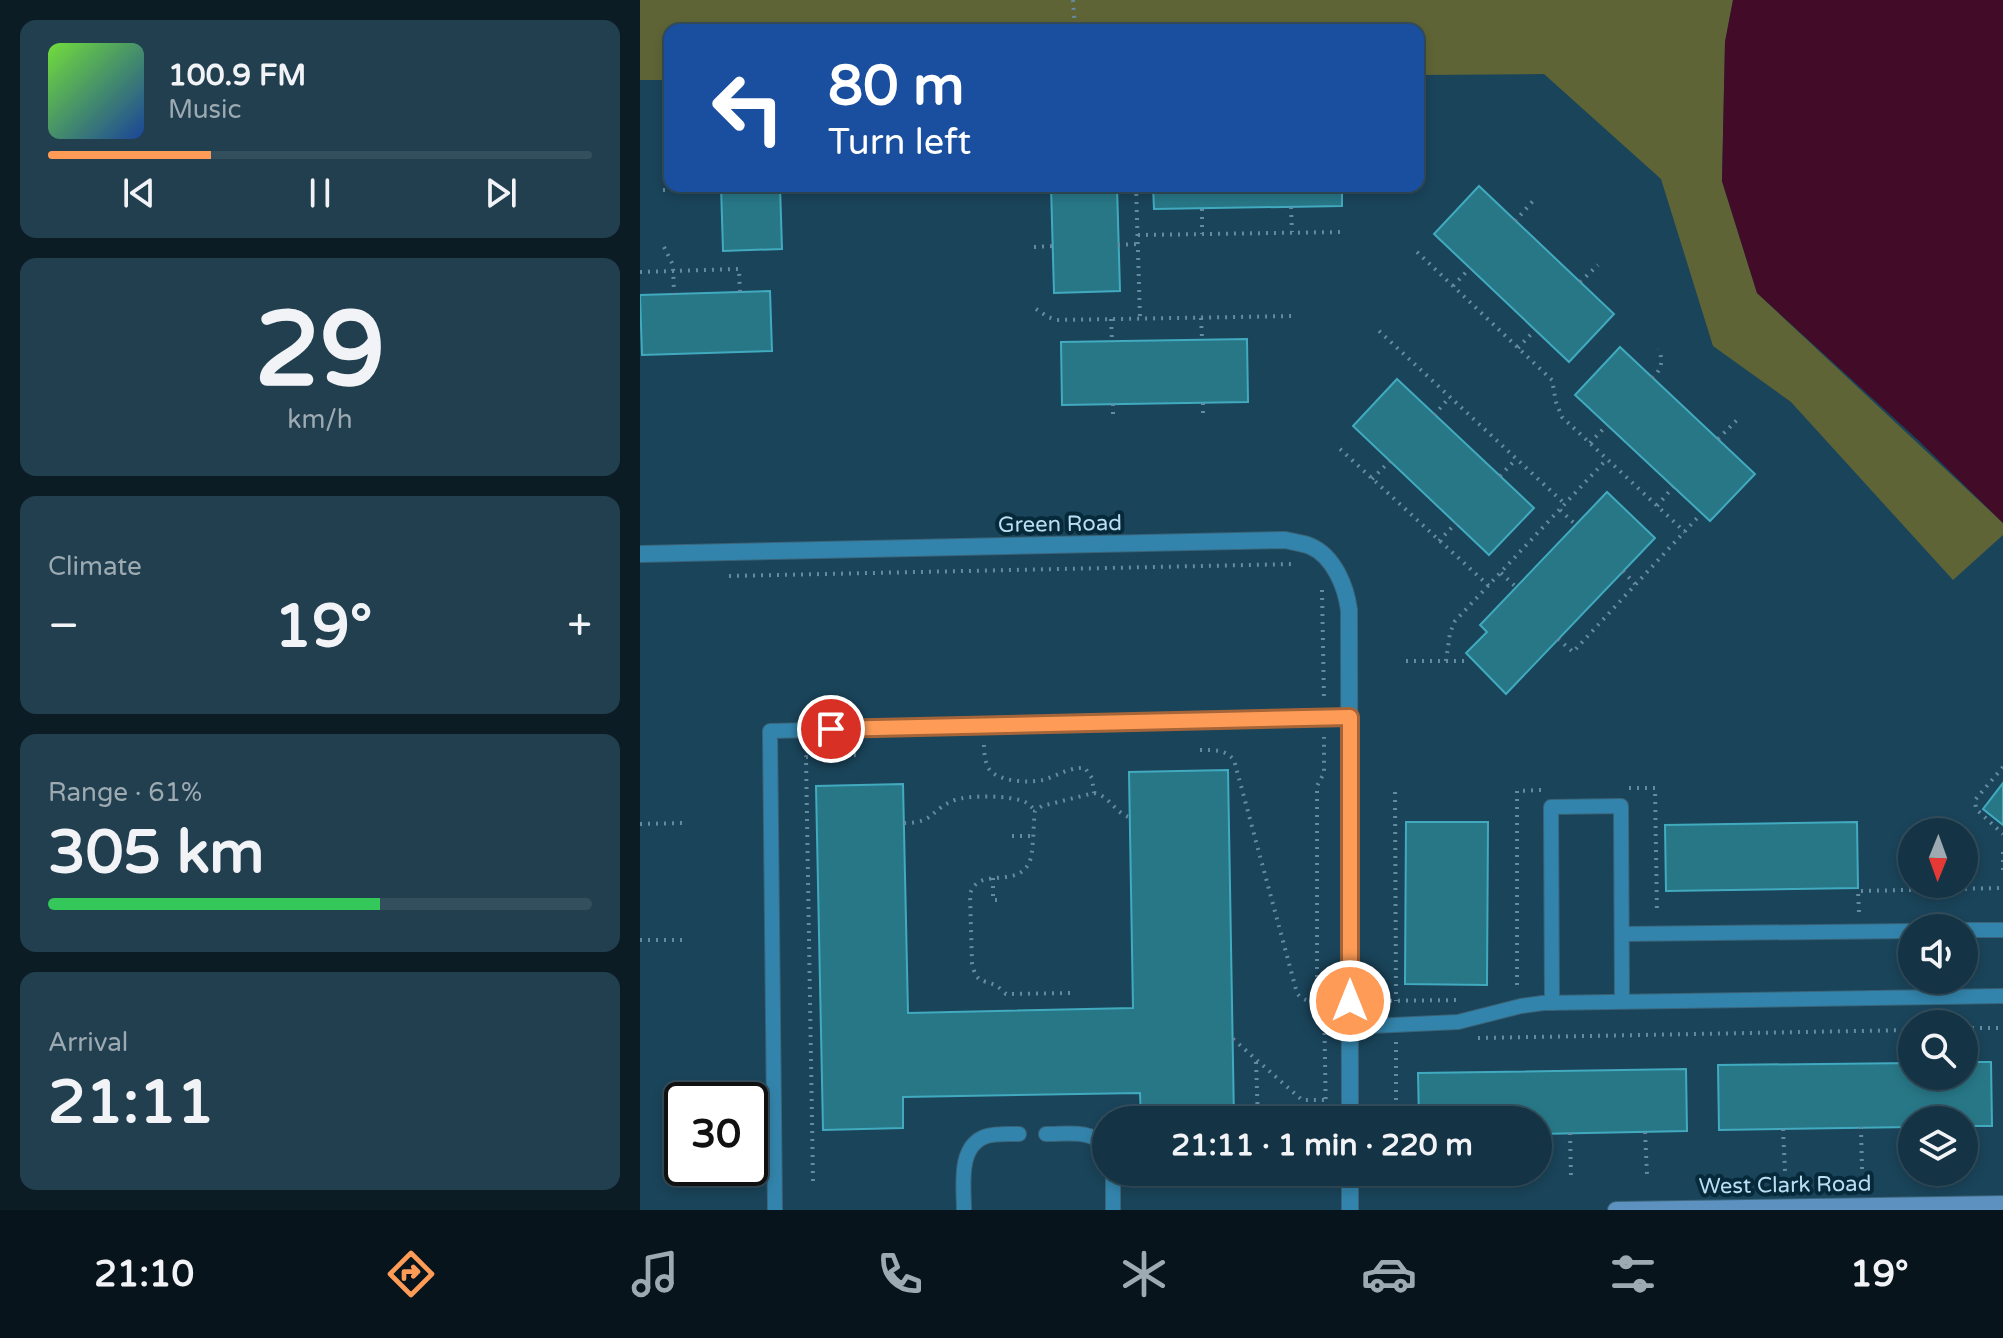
<!DOCTYPE html>
<html lang="en">
<head>
<meta charset="utf-8">
<style>
  body { margin:0; font-family:"Varela Round",sans-serif; background:#213f4f; color:#f1f3f6; height:100vh; display:flex; flex-direction:column; font-size:30px; white-space:nowrap }
  * { box-sizing:border-box; margin:0 }
  p { font-size:26px; color:#9daab2 }
  .icon { flex:none; width:44px; height:44px; fill:none; stroke:currentColor; stroke-width:2; stroke-linecap:round; stroke-linejoin:round }
  .map { position:relative; flex:1; overflow:hidden }
  .panel { display:flex; flex-direction:column; gap:20px; padding:20px; background:#0b1c25; width:640px }
  .panel>* { flex:none }
  .banner { position:absolute; left:24px; top:24px; width:760px; height:168px; border-radius:16px; box-shadow:0 4px 12px #0003,0 0 0 2px #334e5d; background:#1a4fa0; color:#fff; overflow:hidden }
  .needle { width:52px; rotate:181deg }
  .buttons { position:absolute; left:1258px; top:818px; display:grid; gap:16px }
  .buttons a { display:grid; place-items:center; width:80px; height:80px; border-radius:50%; background:#143344; box-shadow:0 4px 12px #0003,0 0 0 2px #334e5d; font-size:40px }
  .speed { position:absolute; left:24px; top:1082px; display:flex; gap:16px; font-size:40px; font-weight:700; text-align:center }
  .speed>* { display:grid; place-content:center; width:104px; height:104px; border-radius:50%; background:#143344; box-shadow:0 4px 12px #0003,0 0 0 2px #334e5d; line-height:1 }
  .speed .limit { border:4px solid #111; border-radius:12px; background:#fff; color:#111 }
  .pin { position:absolute; display:grid; place-items:center; width:68px; height:68px; color:#fff; margin:-34px; border:4px solid #fff; border-radius:50%; box-shadow:0 2px 8px #0007 }
  .me { position:absolute; width:88px; margin:-44px; rotate:0deg; stroke-linejoin:round; filter:drop-shadow(0 0 6px #0008) }
  .turn { display:flex; align-items:center; gap:28px; height:168px; padding:0 32px; font-size:36px }
  .turn .icon { width:104px; height:104px; stroke-width:2.5 }
  .turn b { display:block; font-size:56px; line-height:68px }
  .big { font-size:60px; font-weight:700; line-height:1.1 }
  .panel .widget { flex:1; display:flex; flex-direction:column; justify-content:center; gap:12px; min-width:0; padding:0 28px; border-radius:16px; background:#213f4f }
  .panel .dial { align-items:center; gap:0 }
  .dial b { font-size:104px; line-height:1 }
  .song { display:flex; align-items:center; gap:24px }
  .cover { width:96px; height:96px; border-radius:12px; background:linear-gradient(135deg,hsl(100 70% 55%),hsl(220 70% 35%)) }
  .played { height:8px; border-radius:4px; background:linear-gradient(90deg,#fe9c57 30%,#334e5d 30%) }
  .keys { display:flex; justify-content:space-around; direction:ltr }
  .heat { display:flex; justify-content:space-between; align-items:center; font-size:44px; direction:ltr }
  .charge { height:12px; border-radius:6px; background:linear-gradient(90deg,#34c759 61%,#334e5d 0) }
  .trip { position:absolute; left:452px; top:1106px; width:460px; height:80px; border-radius:40px; background:#143344; box-shadow:0 4px 12px #0003,0 0 0 2px #334e5d; font-weight:700; line-height:80px; text-align:center }
  .tab-bar { display:flex; height:128px; justify-content:space-around; align-items:center; background:#08141b; color:#9daab2 }
  .tab-bar .icon { width:56px; height:56px }
  .tab-bar .selected { color:#fe9c57 }
  .tab-bar b { font-size:36px; color:#f1f3f6 }
  main { display:flex; flex:1; min-height:0 }
  .map>svg:first-child { display:block }
  .green { fill:#5f6436 }
  .water { fill:#420b27 }
  .building { fill:#287787; stroke:#42aabf; stroke-width:2 }
  .lines { fill:none; stroke-linecap:round; stroke-linejoin:round }
  .lane-casing { stroke:#3b6478; stroke-width:16 }
  .street-casing { stroke:#3b6478; stroke-width:18 }
  .secondary-casing { stroke:#3b6478; stroke-width:18 }
  .path { stroke:#638ba1; stroke-width:4; stroke-dasharray:2 6; stroke-linecap:butt }
  .lane { stroke:#3384ac; stroke-width:14 }
  .street { stroke:#3384ac; stroke-width:16 }
  .secondary { stroke:#5c91c0; stroke-width:16 }
  .route-casing { stroke:#a56539; stroke-width:20 }
  .route { stroke:#fe9c57; stroke-width:14 }
  .labels { text-anchor:middle; dominant-baseline:central; stroke-width:8; stroke-linejoin:round; paint-order:stroke }
  .street-label { font-size:22px; fill:#b9def4; stroke:#072a3a }
</style>
</head>
<body>
<main>
<section class="panel">
<div class="widget">
<div class="song"><i class="cover"></i><div><b>100.9 FM</b><p>Music</p></div></div>
<div class="played"></div>
<div class="keys"><svg class="icon" aria-label="previous" viewBox="0 0 24 24"><path d="M18 5L8 12l10 7zM5 5v14"/></svg><svg class="icon" aria-label="pause" viewBox="0 0 24 24"><path d="M8 5v14M16 5v14"/></svg><svg class="icon" aria-label="next" viewBox="0 0 24 24"><path d="M6 5l10 7-10 7zM19 5v14"/></svg></div>
</div>
<div class="widget dial"><b>29</b><p>km/h</p></div>
<div class="widget"><p>Climate</p>
<div class="heat"><a>−</a><b class="big">19°</b><a>+</a></div>
</div>
<div class="widget"><p>Range · 61%</p><b class="big">305 km</b><div class="charge"></div></div>
<div class="widget"><p>Arrival</p><b class="big">21:11</b></div>
</section>
<div class="map">
<svg width="1363" height="1210" viewBox="0 0 1363 1210">
  <rect width="100%" height="100%" fill="#1a445a"/>
  <polygon class="green" points="0,0 1093,0 1085,42 1082,181 1117,293 1363,523 1363,535 1313,580 1151,402 1073,346 1021,179 904,74 778,75 778,30 30,30 30,80 0,80"/>
  <polygon class="water" points="1093,0 1363,0 1363,523 1278,440 1117,293 1082,181 1085,42"/>
  <g class="building">
    <polygon points="81,186 140,186 142,249 83,251"/>
    <polygon points="411,186 477,186 480,291 414,293"/>
    <polygon points="513,186 702,186 702,206 514,209"/>
    <polygon points="839,186 974,314 929,362 794,234"/>
    <polygon points="130,291 132,351 2,355 0,295"/>
    <polygon points="607,339 608,402 422,405 421,342"/>
    <polygon points="980,347 1115,474 1070,521 935,395"/>
    <polygon points="757,379 894,508 849,555 713,426"/>
    <polygon points="967,492 1015,538 866,694 826,653 847,632 840,625"/>
    <polygon points="588,770 594,1120 501,1120 500,1093 263,1097 263,1128 183,1130 176,786 263,784 268,1013 493,1008 489,772"/>
    <polygon points="1363,783 1363,825 1343,809"/>
    <polygon points="766,822 848,822 847,985 765,984"/>
    <polygon points="1217,822 1218,888 1026,891 1025,825"/>
    <polygon points="1324,1062 1351,1062 1352,1126 1324,1126 1324,1120 1272,1120 1272,1127 1079,1130 1078,1065 1272,1063 1272,1076 1324,1076"/>
    <polygon points="1046,1069 1047,1131 898,1134 898,1120 779,1120 778,1073"/>
  </g>
  <g class="lines">
    <g class="lane-casing">
      <g id="lane">
        <polyline points="1324,930 1363,930"/>
        <polyline points="982,934 1272,931"/>
        <polyline points="912,1003 911,807 981,806 982,1001"/>
        <polyline points="710,1027 818,1022 881,1006 903,1003 1363,996"/>
        <path d="M406,1134C427,1134 452,1129 466,1147"/>
        <polyline points="135,1210 130,731 710,717"/>
        <path d="M324,1210C324,1187 317,1145 347,1136C356,1133 368,1134 379,1134"/>
        <polyline points="473,1210 473,1172"/>
      </g>
    </g>
    <g class="street-casing">
      <g id="street">
        <path d="M0,554L645,540C653,542 663,543 670,546C694,556 706,587 709,610L710,1120"/>
        <polyline points="710,1210 710,1172"/>
      </g>
    </g>
    <g class="secondary-casing">
      <polyline id="secondary" points="976,1210 1363,1204"/>
    </g>
    <g class="path">
      <polyline points="433,0 435,30"/>
      <polyline points="23,123 30,123"/>
      <polyline points="496,186 500,318"/>
      <polyline points="23,190 81,188"/>
      <polyline points="651,207 652,232"/>
      <polyline points="562,209 562,234"/>
      <polyline points="875,221 893,201"/>
      <polyline points="498,235 701,232"/>
      <polyline points="478,245 498,244"/>
      <polyline points="24,247 33,265 34,294"/>
      <polyline points="394,247 413,246"/>
      <polyline points="777,252 912,380 916,402 922,417 1045,532"/>
      <polyline points="0,272 99,269 100,293"/>
      <polyline points="940,282 958,265"/>
      <polyline points="813,286 830,268"/>
      <polyline points="396,309 408,317 417,320 655,316"/>
      <polyline points="561,318 562,339"/>
      <polyline points="471,319 472,341"/>
      <polyline points="739,331 925,504"/>
      <polyline points="878,348 895,330"/>
      <path d="M1012,378C1022,369 1023,362 1019,349"/>
      <polyline points="563,403 563,416"/>
      <polyline points="473,404 473,418"/>
      <polyline points="794,415 810,397"/>
      <polyline points="1078,439 1100,417"/>
      <polyline points="950,443 967,425"/>
      <polyline points="700,449 849,586"/>
      <polyline points="860,476 876,459"/>
      <polyline points="732,479 750,461"/>
      <polyline points="1017,506 1033,487"/>
      <polyline points="920,510 936,525"/>
      <polyline points="799,541 816,523"/>
      <polyline points="983,571 995,584"/>
      <polyline points="861,573 876,587"/>
      <polyline points="89,576 656,564"/>
      <polyline points="682,590 684,701"/>
      <polyline points="918,639 933,652 1059,516"/>
      <polyline points="766,661 830,661"/>
      <polyline points="806,661 810,633 815,621 967,459"/>
      <path d="M344,745C344,752 345,763 349,769C358,782 389,783 403,780C417,776 429,767 445,768L452,778L454,793"/>
      <path d="M560,750C574,750 585,749 594,760L657,993C664,1004 679,1001 691,1001"/>
      <polyline points="1363,767 1335,800 1336,809 1363,834"/>
      <polyline points="989,788 1015,788 1017,913"/>
      <polyline points="755,792 756,1001"/>
      <path d="M264,823C296,823 290,809 315,800C329,795 371,795 385,802C389,804 392,807 395,811"/>
      <polyline points="0,824 43,823"/>
      <polyline points="372,836 392,836"/>
      <polyline points="1363,852 1363,870"/>
      <polyline points="353,878 353,900 358,900"/>
      <polyline points="1219,912 1218,891 1363,888"/>
      <polyline points="0,940 45,940"/>
      <polyline points="877,985 877,791 901,790"/>
      <path d="M430,993L366,994C364,992 358,986 355,985C340,979 337,983 332,964L330,894C339,866 376,889 389,863C394,853 393,824 395,811L402,806L454,793C470,796 474,812 489,817"/>
      <polyline points="677,1001 677,786 684,773 684,737"/>
      <polyline points="684,1001 686,1120"/>
      <polyline points="734,1001 819,1000"/>
      <polyline points="1324,1028 1363,1028"/>
      <polyline points="838,1038 1272,1030"/>
      <polyline points="593,1039 662,1100 686,1100"/>
      <polyline points="756,1042 756,1120"/>
      <polyline points="616,1062 618,1120"/>
      <polyline points="1221,1127 1222,1169"/>
      <polyline points="1143,1129 1145,1171"/>
      <polyline points="1005,1132 1007,1174"/>
      <polyline points="930,1133 931,1176"/>
      <polyline points="842,1172 842,1178"/>
      <polyline points="173,1181 166,757 219,755"/>
    </g>
    <use href="#lane" class="lane"/>
    <use href="#street" class="street"/>
    <use href="#secondary" class="secondary"/>
  </g>
  <g class="lines">
    <g class="route-casing">
      <polyline id="route" points="191,729 710,717 710,1001"/>
    </g>
    <use href="#route" class="route"/>
  </g>
  <g class="labels">
    <g class="street-label">
      <text transform="translate(420 524) rotate(-1)">Green Road</text>
      <text transform="translate(1145 1185) rotate(-1)">West Clark Road</text>
    </g>
  </g>
</svg>
<div class="buttons">
<a><svg class="needle" viewBox="-14 -14 28 28"><path d="M0-13l5 13h-10z" fill="#e53935"/><path d="M0 13l5-13h-10z" fill="#9daab2"/></svg></a>
<a><svg class="icon" aria-label="sound" viewBox="0 0 24 24"><path d="M4 9h4l5-4v14l-5-4H4zM17 9q2 3 0 6"/></svg></a>
<a><svg class="icon" aria-label="search" viewBox="0 0 24 24"><circle cx="10" cy="10" r="6"/><path d="M15 15l6 6"/></svg></a>
<a><svg class="icon" aria-label="layers" viewBox="0 0 24 24"><path d="M12 4l9 5-9 5-9-5zM3 14l9 5 9-5"/></svg></a>
</div>
<div class="speed"><div class="limit">30</div></div>
<div class="pin" style="left:191px;top:729px;background:#d93025"><svg class="icon" aria-label="arrive" viewBox="0 0 24 24"><path d="M6 21V4h12l-3 4 3 4H6"/></svg></div>
<svg class="me" style="left:710px;top:1001px" viewBox="-20 -20 40 40"><circle r="17" fill="#fe9c57" stroke="#fff" stroke-width="3"/><path d="M0-11L8 9 0 5-8 9z" fill="#fff"/></svg>
<div class="trip">21:11 · 1 min · 220 m</div>
<div class="banner">
<div class="turn"><svg class="icon" aria-label="left" viewBox="0 0 24 24"><path d="M17 20v-9H6M10 6l-5 5 5 5"/></svg><div><b>80 m</b>Turn left</div></div>
</div>
</div>
</main>
<nav class="tab-bar">
<b>21:10</b>
<svg class="icon selected" aria-label="directions" viewBox="0 0 24 24"><path d="M12 3l9 9-9 9-9-9zM9 14v-3h6M13 9l2 2-2 2"/></svg>
<svg class="icon" aria-label="music" viewBox="0 0 24 24"><path d="M9 18V5l10-2v13"/><circle cx="6" cy="18" r="3"/><circle cx="16" cy="16" r="3"/></svg>
<svg class="icon" aria-label="phone" viewBox="0 0 24 24"><path d="M5 4h4l2 5-3 2q2 4 5 5l2-3 5 2v4C11 20 4 13 5 4z"/></svg>
<svg class="icon" aria-label="climate" viewBox="0 0 24 24"><path d="M12 3v18M4 7l16 10M4 17L20 7"/></svg>
<svg class="icon" aria-label="car" viewBox="0 0 24 24"><path d="M5 17H2v-5l4-1 3-4h7l3 4 3 1v5h-3M9 17h6M6 11h13"/><circle cx="7" cy="17" r="2"/><circle cx="17" cy="17" r="2"/></svg>
<svg class="icon" aria-label="filters" viewBox="0 0 24 24"><path d="M4 7h16M4 17h16"/><circle cx="9" cy="7" r="2"/><circle cx="15" cy="17" r="2"/></svg>
<b>19°</b>
</nav>
</body>
</html>
